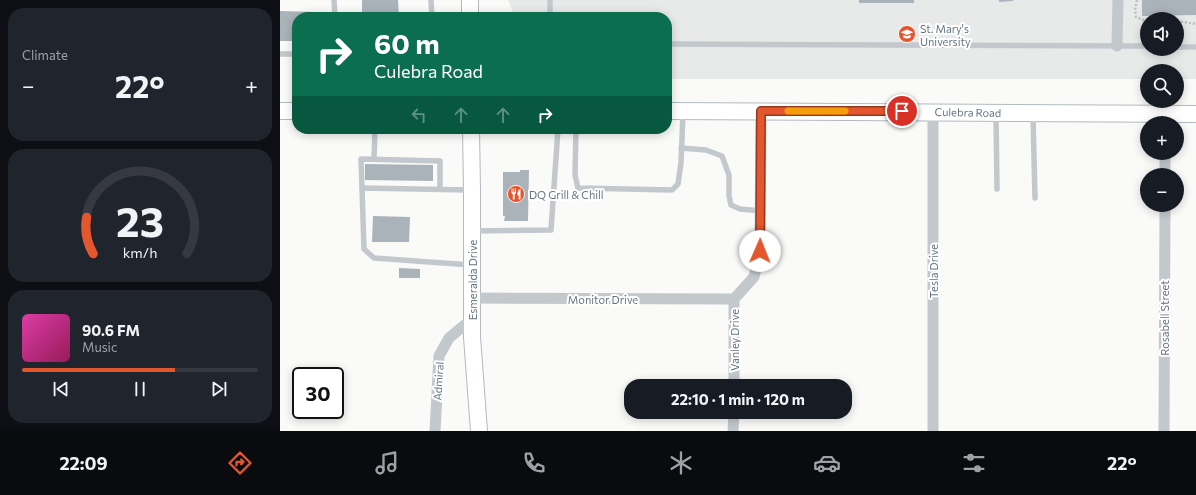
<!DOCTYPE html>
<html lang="en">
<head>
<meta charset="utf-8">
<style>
  body { margin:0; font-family:Commissioner,sans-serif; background:#20242c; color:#f1f3f6; height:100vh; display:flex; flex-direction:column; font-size:15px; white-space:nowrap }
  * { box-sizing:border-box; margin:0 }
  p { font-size:13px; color:#9ea1a6 }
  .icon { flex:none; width:22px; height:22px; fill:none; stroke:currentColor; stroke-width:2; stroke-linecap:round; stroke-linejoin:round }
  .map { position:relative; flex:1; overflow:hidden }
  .panel { display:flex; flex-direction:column; gap:8px; padding:8px; background:#0d0f14; width:280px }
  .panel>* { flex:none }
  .guide { position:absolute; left:12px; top:12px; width:380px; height:122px; border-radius:16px; box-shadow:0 2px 10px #0003; background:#0b6e4f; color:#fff; overflow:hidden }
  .controls { position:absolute; left:860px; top:12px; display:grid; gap:8px }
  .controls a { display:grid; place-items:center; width:44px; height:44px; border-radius:50%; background:#171b24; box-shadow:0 2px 10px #0003; font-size:20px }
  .speed { position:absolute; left:12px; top:367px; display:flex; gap:8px; font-size:20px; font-weight:700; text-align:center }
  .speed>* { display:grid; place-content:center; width:52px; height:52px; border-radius:50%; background:#171b24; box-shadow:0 2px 10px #0003; line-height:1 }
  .speed .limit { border:2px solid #111; border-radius:6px; background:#fff; color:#111 }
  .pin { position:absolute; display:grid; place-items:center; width:34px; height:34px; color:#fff; margin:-17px; border:2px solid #fff; border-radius:50%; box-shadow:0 1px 4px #0007 }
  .me { position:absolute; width:44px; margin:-22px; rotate:1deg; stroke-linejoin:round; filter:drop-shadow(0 0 3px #0008) }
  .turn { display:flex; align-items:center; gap:14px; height:84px; padding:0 16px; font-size:18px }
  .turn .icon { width:52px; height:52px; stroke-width:2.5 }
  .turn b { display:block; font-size:28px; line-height:34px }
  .lanes { display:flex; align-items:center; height:38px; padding:0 16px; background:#0003; justify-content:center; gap:20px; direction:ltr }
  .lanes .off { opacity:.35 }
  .big { font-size:30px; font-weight:700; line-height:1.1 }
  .panel .widget { flex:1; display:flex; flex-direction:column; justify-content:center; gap:6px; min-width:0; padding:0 14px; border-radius:16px; background:#20242c }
  .panel .dial { align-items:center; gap:0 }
  .dial svg { height:104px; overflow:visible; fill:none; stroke:#363941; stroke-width:7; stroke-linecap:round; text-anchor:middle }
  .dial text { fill:#f1f3f6; stroke:none }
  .song { display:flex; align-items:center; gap:12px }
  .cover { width:48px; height:48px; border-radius:6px; background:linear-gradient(135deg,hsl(320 70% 55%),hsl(330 70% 35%)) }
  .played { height:4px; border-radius:2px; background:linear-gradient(90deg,#e4572e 65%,#363941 65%) }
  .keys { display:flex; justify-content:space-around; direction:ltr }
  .heat { display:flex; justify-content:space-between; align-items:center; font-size:22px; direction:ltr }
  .trip { position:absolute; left:344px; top:379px; width:228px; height:40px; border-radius:16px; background:#171b24; box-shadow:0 2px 10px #0003; font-weight:700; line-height:40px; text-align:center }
  .tabs { display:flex; height:64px; justify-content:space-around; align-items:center; background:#090b0e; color:#9ea1a6 }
  .tabs .icon { width:28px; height:28px }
  .tabs .current { color:#e4572e }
  .tabs b { font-size:18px; color:#f1f3f6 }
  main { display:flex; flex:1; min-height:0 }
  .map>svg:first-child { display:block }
  .built { fill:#e8e9e9; fill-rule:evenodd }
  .building { fill:#aab3b9 }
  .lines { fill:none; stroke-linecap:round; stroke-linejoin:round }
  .secondary-casing { stroke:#b3babf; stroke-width:18 }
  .path { stroke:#bbbfc2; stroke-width:2.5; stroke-dasharray:2 2; stroke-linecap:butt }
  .service { stroke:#c3c8cc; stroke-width:5.5 }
  .minor { stroke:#c3c8cc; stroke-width:11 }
  .secondary { stroke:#fff; stroke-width:16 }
  .route-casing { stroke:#94391e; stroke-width:10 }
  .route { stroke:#e4572e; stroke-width:7 }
  .slow { stroke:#f59e0b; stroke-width:7 }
  .labels { text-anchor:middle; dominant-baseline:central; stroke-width:4; stroke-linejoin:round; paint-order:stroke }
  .poi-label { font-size:11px; fill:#657683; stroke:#fff; text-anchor:start }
  .street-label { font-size:11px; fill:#657683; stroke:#fff }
</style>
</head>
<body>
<main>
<section class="panel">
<div class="widget"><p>Climate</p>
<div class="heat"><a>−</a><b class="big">22°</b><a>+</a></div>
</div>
<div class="widget dial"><svg viewBox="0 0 100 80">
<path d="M14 69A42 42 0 1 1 86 69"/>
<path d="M14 69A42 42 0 0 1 9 41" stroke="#e4572e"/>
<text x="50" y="56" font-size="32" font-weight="700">23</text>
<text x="50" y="72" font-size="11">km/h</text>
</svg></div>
<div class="widget">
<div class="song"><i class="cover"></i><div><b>90.6 FM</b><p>Music</p></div></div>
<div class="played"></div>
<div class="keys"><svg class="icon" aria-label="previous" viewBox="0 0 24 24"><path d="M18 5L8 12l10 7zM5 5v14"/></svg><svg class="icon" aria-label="pause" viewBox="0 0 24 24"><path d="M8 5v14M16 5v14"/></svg><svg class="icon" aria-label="next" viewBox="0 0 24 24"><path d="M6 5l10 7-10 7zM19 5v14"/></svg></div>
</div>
</section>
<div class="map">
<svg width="916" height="431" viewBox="0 0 916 431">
  <rect width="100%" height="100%" fill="#fafaf8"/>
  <path class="built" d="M228,0H916V79H897V71H867V79H387V17H235ZM867,19H897V49H867Z"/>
  <g class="building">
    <polygon points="82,0 118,0 119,17 82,17"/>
    <rect x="579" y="0" width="55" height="3"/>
    <polygon points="719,0 733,0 733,1 719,2"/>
    <polygon points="862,0 916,0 916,15 862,16"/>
    <polygon points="0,11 35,12 35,17 17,17 17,41 0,41"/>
    <polygon points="85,164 153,165 153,181 85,180"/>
    <polygon points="240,170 249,170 248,221 224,221 225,216 223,216 223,172 240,172"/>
    <polygon points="93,216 130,217 129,242 92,242"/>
    <polygon points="119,268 140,269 140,278 119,278"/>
  </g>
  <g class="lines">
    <g class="secondary-casing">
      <g id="secondary">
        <polyline points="190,17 190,0"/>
        <polyline points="0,111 17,111"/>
        <polyline points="387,111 916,114"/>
        <polyline points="191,129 192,190 192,337 199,431"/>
      </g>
    </g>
    <g class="path">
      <polyline points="857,0 855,10 856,17 867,21"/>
      <polyline points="897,21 916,24"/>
    </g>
    <g class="service">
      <polyline points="54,0 55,17"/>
      <polyline points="151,0 152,17"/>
      <polyline points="270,17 270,0"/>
      <polyline points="387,44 867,46"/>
      <polyline points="897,47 916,47"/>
      <polyline points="0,54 17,54"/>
      <polyline points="716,114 717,189"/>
      <polyline points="753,115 755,198"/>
      <polyline points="296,129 295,175 298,188 392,190 398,184 401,163 403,113"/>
      <polyline points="401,148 426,150 442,156 449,175 449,196 451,205 460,209 481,211"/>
      <polyline points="94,159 95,129"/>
      <polyline points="82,188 81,159 160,161 160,189"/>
      <polyline points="190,190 82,188 84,249 94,258 191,265"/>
      <polyline points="192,231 271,230 278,129"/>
    </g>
    <g class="minor">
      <polyline points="837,46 838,0"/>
      <polyline points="653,111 653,431"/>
      <polyline points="885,175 885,153"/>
      <polyline points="192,298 454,299"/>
      <polyline points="454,386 454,299 474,277 480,251 481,111"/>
      <polyline points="155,431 159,356 169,338 192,319"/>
      <polyline points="453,431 454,412"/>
      <polyline points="884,431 885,205"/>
    </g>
    <use href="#secondary" class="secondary"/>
  </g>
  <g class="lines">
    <g class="route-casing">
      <polyline id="route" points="480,251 481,111 622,111"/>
    </g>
    <use href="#route" class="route"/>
    <polyline class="slow" points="508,111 565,111"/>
  </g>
  <defs>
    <g id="university-disc" transform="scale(0.9)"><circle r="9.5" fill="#e4572e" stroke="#fff"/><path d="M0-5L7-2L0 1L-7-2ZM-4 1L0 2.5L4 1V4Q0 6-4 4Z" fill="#fff"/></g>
    <g id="restaurant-disc" transform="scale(0.9)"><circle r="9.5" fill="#e4572e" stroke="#fff"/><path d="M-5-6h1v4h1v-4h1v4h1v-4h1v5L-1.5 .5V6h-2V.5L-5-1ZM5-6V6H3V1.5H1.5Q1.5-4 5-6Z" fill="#fff"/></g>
  </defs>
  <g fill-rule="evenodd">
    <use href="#university-disc" x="627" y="34"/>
    <use href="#restaurant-disc" x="236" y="194"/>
  </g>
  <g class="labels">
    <g class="poi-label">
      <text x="640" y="28">St. Mary's<tspan x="640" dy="13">University</tspan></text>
      <text x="249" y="194">DQ Grill &amp; Chill</text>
    </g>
    <g class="street-label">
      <text transform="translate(688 112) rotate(1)">Culebra Road</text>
      <text transform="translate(653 271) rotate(-90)">Tesla Drive</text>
      <text transform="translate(192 280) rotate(-90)">Esmeralda Drive</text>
      <text x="323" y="299">Monitor Drive</text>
      <text transform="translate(884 318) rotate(-90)">Rosabell Street</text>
      <text transform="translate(454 340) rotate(-90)">Vanley Drive</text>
      <text transform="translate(158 381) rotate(-86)">Admiral</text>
    </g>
  </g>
</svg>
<div class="controls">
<a><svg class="icon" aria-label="sound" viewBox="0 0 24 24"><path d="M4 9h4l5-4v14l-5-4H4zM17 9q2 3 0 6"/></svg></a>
<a><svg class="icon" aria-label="search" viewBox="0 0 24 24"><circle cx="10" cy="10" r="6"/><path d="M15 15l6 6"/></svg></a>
<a>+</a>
<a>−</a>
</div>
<div class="speed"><div class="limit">30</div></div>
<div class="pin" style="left:622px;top:111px;background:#d93025"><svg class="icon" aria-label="arrive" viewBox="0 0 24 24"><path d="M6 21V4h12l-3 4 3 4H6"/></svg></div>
<svg class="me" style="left:480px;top:251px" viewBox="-20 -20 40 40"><circle r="19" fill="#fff"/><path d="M0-13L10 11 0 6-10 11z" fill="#e4572e"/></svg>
<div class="trip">22:10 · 1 min · 120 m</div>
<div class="guide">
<div class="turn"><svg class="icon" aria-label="right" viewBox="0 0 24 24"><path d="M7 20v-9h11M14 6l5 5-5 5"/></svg><div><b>60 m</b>Culebra Road</div></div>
<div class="lanes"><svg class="icon off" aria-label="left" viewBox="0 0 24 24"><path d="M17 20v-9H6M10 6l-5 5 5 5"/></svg><svg class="icon off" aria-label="ahead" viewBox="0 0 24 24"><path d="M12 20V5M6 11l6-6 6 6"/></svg><svg class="icon off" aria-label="ahead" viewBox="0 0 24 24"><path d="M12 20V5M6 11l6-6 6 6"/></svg><svg class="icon" aria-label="right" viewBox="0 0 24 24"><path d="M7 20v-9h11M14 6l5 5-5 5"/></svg></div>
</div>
</div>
</main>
<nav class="tabs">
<b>22:09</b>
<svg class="icon current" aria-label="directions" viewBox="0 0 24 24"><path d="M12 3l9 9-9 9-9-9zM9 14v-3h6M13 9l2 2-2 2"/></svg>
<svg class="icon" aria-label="music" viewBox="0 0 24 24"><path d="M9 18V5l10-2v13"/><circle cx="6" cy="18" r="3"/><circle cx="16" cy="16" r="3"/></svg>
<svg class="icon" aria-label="phone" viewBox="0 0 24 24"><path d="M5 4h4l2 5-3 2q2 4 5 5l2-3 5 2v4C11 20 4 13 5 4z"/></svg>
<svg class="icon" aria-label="climate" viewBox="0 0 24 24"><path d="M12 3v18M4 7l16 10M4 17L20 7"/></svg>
<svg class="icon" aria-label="car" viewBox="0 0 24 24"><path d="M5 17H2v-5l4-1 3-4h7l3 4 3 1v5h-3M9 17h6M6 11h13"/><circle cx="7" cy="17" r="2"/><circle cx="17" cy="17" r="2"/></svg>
<svg class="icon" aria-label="filters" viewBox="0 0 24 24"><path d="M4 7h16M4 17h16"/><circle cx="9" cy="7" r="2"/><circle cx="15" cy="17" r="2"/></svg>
<b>22°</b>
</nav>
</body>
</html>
